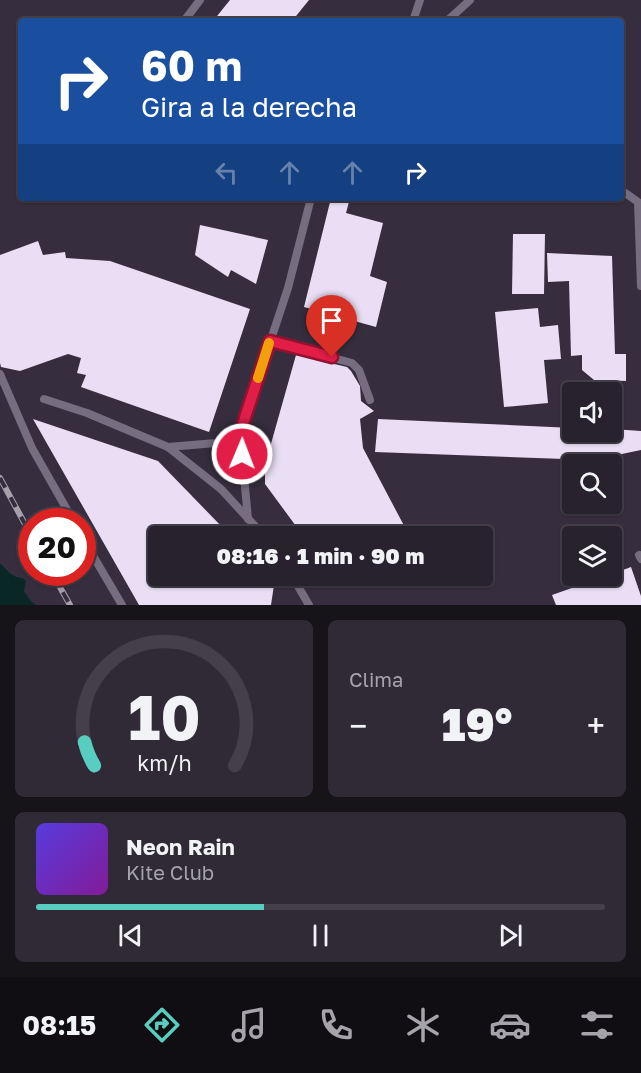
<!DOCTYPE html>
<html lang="es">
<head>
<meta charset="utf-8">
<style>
  body { margin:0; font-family:"Golos Text",sans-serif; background:#302a36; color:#f1f3f6; height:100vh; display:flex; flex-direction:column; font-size:22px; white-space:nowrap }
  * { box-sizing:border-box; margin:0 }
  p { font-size:20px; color:#a5a4aa }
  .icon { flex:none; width:33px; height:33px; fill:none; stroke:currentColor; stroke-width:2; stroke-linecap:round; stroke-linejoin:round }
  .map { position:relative; height:605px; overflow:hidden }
  .sheet { display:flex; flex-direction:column; gap:15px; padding:15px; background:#161319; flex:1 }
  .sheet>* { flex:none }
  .guide { position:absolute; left:18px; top:18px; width:606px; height:183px; border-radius:6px; box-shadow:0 2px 4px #0004,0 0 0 2px #443f4a; background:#1a4fa0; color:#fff; overflow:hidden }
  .tools { position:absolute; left:562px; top:382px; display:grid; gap:12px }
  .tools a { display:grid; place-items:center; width:60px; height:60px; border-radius:6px; background:#28222e; box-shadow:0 2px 4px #0004,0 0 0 2px #443f4a; font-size:30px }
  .speed { position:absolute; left:18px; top:508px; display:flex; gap:12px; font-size:30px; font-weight:700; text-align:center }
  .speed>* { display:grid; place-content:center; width:78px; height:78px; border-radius:50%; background:#28222e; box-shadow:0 2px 4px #0004,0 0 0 2px #443f4a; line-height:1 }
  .speed .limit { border:9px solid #d22; background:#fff; color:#111 }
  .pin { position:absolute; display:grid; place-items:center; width:51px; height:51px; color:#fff; margin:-62px -26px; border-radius:50% 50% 50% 0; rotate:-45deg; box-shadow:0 0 6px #0007 }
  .pin .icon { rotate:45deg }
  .me { position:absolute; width:66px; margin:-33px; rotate:1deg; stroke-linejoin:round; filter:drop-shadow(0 0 4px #0008) }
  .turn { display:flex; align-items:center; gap:21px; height:126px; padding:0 24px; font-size:27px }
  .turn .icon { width:78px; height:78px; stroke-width:2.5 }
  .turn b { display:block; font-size:42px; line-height:51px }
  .lanes { display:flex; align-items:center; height:57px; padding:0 24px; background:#0003; justify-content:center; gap:30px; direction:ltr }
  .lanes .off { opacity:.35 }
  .big { font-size:45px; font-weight:800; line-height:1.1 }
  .sheet .tile { flex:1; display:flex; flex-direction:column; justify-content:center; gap:9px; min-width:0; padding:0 21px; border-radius:9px; background:#302a36 }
  .sheet .dial { align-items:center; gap:0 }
  .dial svg { height:156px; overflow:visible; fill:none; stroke:#443f4a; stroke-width:7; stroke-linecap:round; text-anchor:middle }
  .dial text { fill:#f1f3f6; stroke:none }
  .song { display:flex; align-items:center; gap:18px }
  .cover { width:72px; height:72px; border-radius:9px; background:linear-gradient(135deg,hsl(250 70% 55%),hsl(290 70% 35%)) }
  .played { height:6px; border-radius:3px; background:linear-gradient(90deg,#58cec0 40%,#443f4a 40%) }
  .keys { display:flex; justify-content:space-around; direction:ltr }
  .heat { display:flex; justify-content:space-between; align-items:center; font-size:33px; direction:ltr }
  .sheet .tiles { flex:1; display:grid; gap:15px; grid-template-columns:1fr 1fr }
  .tile:last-child { grid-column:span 2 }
  .trip { position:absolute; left:148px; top:526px; width:345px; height:60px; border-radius:6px; background:#28222e; box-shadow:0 2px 4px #0004,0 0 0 2px #443f4a; font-weight:800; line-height:60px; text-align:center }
  .tab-bar { display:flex; height:96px; justify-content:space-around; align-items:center; background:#100e12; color:#a5a4aa }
  .tab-bar .icon { width:42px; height:42px }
  .tab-bar .active { color:#58cec0 }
  .tab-bar b { font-size:27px; color:#f1f3f6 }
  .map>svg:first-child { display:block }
  .water { fill:#092825 }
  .building { fill:#e9def4 }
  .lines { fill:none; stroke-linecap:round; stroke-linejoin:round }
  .service { stroke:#776d81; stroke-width:8 }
  .rail-casing { stroke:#a6a0ad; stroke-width:6 }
  .rail { stroke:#362e3e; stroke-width:4; stroke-dasharray:11; stroke-linecap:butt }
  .route-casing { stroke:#92132f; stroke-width:15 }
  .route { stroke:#e11d48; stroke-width:10 }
  .slow { stroke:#f59e0b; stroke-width:10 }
</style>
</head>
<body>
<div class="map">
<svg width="641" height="605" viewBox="0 0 641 605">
  <rect width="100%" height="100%" fill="#362e3e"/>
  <path class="water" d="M0,563C7,570 12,578 23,578L26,581L24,591L31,601L36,605H0Z"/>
  <g class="building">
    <polygon points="230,0 309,0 292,21 213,21"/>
    <polygon points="331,198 350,198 346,213 383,223 370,276 387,282 376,327 304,307"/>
    <polygon points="200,225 268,240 256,284 231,270 228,277 195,255"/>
    <polygon points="513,234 545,234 544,294 512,294"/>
    <polygon points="38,241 43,255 65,252 66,258 110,261 250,309 209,432 81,387 86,375 77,373 81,358 68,354 20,371 1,367 0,363 0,255"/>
    <polygon points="547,253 612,256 615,354 626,354 626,381 594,380 582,370 582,355 571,356 569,281 548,282"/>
    <polygon points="538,308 540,327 558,325 561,359 544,360 548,403 504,407 495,312"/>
    <polygon points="296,355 347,367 351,371 360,386 361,401 374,411 360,419 363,448 410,537 388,537 384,528 361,537 304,537 265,484 265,465"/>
    <polygon points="33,419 158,461 225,530 224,537 159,537 159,576 263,576 274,585 271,605 139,605"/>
    <polygon points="378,419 573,428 573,432 612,432 612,429 641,431 641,450 593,460 375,452"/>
    <polygon points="631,567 641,596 641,605 556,605 552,595 606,576 612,576 612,574"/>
  </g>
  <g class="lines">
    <g class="service">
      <polyline points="184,21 200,0"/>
      <polyline points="413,21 420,0"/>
      <polyline points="447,21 470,0"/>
      <polyline points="621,190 638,202 641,286"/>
      <polyline points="270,341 352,363 359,370 370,400"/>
      <polyline points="0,374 32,448 74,522"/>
      <polyline points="44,399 87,413 168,447 221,489 265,537"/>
      <polyline points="168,447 216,443 240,433"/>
      <polyline points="248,519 240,433 288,288 311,198"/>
      <polyline points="82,537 122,605"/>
      <polyline points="639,555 641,559"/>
      <polyline points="292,576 309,605"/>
    </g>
    <g class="rail-casing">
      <g id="rail">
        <polyline points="0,478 32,537"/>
        <polyline points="52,573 70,605"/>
      </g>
    </g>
    <use href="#rail" class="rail"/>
  </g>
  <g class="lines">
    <g class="route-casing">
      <polyline id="route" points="242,454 240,433 270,341 332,357"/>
    </g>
    <use href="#route" class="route"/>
    <polyline class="slow" points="258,378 269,343"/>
  </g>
</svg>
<div class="tools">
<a><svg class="icon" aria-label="sound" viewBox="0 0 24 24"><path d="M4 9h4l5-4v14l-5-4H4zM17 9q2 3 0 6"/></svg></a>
<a><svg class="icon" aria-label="search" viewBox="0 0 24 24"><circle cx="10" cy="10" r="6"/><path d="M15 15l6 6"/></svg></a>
<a><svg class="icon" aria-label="layers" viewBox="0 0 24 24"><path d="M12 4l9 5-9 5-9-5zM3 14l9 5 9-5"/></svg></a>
</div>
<div class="speed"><div class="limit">20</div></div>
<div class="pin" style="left:332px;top:357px;background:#d93025"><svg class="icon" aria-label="arrive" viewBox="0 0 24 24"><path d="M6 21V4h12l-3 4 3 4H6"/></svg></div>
<svg class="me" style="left:242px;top:454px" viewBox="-20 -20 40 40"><circle r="17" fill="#e11d48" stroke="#fff" stroke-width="3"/><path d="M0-11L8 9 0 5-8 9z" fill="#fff"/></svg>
<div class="trip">08:16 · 1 min · 90 m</div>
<div class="guide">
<div class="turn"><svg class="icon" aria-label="right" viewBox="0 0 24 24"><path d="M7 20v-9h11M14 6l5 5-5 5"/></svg><div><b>60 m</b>Gira a la derecha</div></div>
<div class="lanes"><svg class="icon off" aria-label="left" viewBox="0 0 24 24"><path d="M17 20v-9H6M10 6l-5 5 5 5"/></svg><svg class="icon off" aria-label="ahead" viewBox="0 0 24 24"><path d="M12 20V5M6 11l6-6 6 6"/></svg><svg class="icon off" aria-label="ahead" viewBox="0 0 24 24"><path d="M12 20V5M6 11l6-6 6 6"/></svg><svg class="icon" aria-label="right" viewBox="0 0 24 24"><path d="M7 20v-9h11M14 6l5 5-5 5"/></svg></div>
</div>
</div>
<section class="sheet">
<div class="tiles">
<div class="tile dial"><svg viewBox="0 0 100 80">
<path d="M14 69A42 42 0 1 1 86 69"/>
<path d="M14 69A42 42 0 0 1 9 57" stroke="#58cec0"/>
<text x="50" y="56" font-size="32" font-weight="700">10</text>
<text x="50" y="72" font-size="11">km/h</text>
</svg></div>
<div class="tile"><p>Clima</p>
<div class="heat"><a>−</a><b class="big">19°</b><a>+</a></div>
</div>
<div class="tile">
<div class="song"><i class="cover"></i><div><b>Neon Rain</b><p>Kite Club</p></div></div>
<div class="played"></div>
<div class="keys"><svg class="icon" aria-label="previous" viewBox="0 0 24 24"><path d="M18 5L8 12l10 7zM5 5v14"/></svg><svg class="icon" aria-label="pause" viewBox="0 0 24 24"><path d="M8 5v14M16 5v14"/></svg><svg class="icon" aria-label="next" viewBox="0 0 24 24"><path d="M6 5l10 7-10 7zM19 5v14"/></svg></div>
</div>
</div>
</section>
<nav class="tab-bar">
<b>08:15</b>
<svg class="icon active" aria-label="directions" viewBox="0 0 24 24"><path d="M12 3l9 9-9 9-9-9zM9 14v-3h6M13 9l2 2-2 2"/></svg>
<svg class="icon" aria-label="music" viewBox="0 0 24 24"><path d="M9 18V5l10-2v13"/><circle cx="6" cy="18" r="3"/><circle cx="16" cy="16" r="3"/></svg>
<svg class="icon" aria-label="phone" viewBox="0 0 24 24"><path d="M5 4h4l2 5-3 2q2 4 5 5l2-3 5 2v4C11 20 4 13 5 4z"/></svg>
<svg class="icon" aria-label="climate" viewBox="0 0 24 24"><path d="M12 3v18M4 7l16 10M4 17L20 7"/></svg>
<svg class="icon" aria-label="car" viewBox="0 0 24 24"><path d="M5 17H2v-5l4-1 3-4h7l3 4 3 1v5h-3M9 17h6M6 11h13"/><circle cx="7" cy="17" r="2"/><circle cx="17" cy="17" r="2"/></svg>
<svg class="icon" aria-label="filters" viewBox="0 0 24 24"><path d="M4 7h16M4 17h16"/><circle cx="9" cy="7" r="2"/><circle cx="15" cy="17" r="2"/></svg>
</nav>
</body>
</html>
